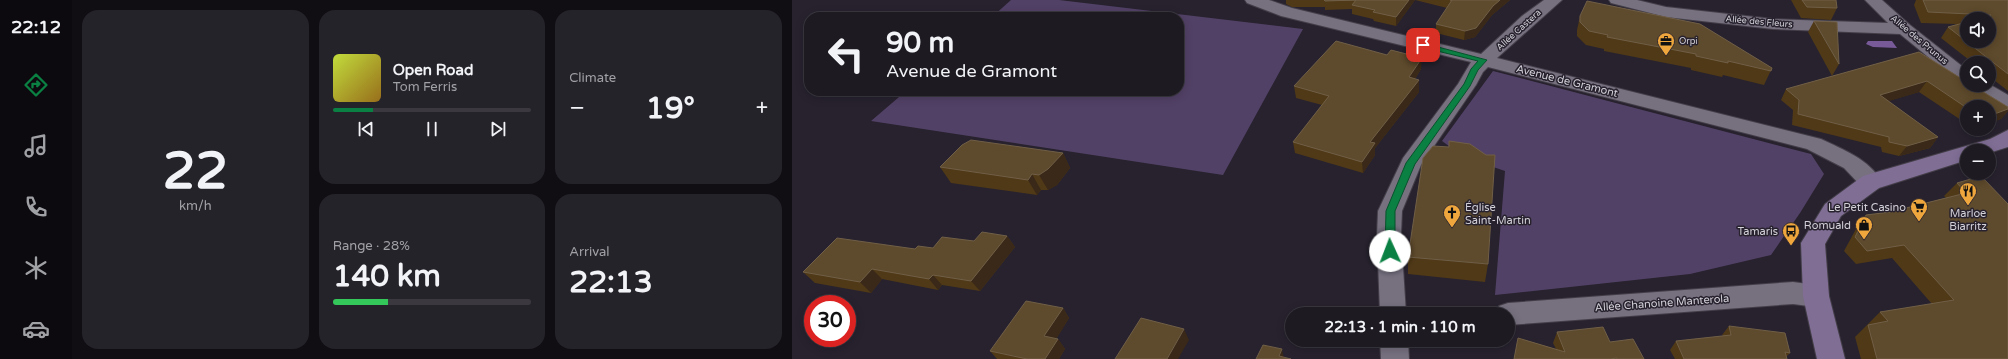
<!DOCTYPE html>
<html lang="en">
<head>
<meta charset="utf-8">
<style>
  body { margin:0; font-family:"Varela Round",sans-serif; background:#25232a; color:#f1f3f6; height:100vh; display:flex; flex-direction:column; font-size:15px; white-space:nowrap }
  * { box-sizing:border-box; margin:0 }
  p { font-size:13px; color:#a0a1a5 }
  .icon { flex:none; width:22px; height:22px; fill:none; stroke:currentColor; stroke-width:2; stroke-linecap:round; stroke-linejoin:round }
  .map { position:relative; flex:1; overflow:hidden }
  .details { display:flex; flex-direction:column; gap:10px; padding:10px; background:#100e13; width:720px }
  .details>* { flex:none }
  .banner { position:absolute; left:12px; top:12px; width:380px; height:84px; border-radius:16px; box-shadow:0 2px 10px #0003,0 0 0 1px #3b3840; background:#1d1a22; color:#f1f3f6; overflow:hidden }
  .tools { position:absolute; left:1168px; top:12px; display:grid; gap:8px }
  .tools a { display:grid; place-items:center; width:36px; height:36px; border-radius:50%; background:#1d1a22; box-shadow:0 2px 10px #0003,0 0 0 1px #3b3840; font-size:20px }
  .speed { position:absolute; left:12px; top:295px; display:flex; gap:8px; font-size:20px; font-weight:700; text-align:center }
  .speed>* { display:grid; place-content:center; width:52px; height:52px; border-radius:50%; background:#1d1a22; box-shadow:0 2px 10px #0003,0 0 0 1px #3b3840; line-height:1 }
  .speed .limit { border:6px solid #d22; background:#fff; color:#111 }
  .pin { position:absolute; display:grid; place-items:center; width:34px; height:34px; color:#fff; margin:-17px; border-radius:8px; box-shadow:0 2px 6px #0006 }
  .me { position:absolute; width:44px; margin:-22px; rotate:358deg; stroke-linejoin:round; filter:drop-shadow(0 0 3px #0008) }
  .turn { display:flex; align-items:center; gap:14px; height:84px; padding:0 16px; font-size:18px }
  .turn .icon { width:52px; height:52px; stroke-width:2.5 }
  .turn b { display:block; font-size:28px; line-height:34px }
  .big { font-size:30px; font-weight:700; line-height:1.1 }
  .details .tile { flex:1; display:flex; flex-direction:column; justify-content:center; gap:6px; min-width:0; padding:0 14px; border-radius:16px; background:#25232a }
  .details .dial { align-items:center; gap:0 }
  .dial b { font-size:52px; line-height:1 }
  .song { display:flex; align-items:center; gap:12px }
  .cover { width:48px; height:48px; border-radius:6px; background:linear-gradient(135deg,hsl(70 70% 55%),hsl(40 70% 35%)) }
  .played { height:4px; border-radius:2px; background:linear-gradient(90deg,#0b8043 20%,#3b3840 20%) }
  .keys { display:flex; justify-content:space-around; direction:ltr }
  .heat { display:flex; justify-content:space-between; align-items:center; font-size:22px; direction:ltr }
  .charge { height:6px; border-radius:3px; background:linear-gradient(90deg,#34c759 28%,#3b3840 0) }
  .details .tiles { flex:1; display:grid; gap:10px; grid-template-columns:repeat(3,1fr) }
  .tile:first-child { grid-row:span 2 }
  .trip { position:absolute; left:493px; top:307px; width:230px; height:40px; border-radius:20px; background:#1d1a22; box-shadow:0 2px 10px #0003,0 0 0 1px #3b3840; font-weight:700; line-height:40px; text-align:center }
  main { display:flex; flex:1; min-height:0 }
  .menu { display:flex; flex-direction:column; width:72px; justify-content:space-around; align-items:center; background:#0c0a0e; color:#a0a1a5 }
  .menu .icon { width:28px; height:28px }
  .menu .current { color:#0b8043 }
  .menu b { font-size:18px; color:#f1f3f6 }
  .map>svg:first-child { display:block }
  .green { fill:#524166 }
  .water { fill:#785a99 }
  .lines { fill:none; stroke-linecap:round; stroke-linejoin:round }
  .street-casing { stroke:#433e48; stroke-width:2 }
  .secondary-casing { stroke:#433e48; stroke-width:2 }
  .street { fill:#76707f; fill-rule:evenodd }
  .secondary { fill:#806e95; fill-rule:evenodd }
  .wall { fill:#503917; fill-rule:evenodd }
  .shaded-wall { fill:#3a2918 }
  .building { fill:#5e4a2c; stroke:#705f47 }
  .route { fill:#0b8043; stroke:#07532c }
  .labels { text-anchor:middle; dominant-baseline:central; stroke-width:3; stroke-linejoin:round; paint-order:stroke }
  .far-street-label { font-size:9px; fill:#d3d0d8; stroke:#27222e }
  .far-poi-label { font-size:9px; fill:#d3d0d8; stroke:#27222e; text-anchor:start }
  .street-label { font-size:11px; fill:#d3d0d8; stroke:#27222e }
  .poi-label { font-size:11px; fill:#d3d0d8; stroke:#27222e; text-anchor:end }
</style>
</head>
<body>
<main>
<nav class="menu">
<b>22:12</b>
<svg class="icon current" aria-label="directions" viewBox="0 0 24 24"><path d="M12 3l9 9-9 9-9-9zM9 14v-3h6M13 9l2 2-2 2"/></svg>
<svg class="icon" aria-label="music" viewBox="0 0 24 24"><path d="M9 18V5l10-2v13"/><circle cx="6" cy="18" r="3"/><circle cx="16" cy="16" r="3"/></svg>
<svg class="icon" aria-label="phone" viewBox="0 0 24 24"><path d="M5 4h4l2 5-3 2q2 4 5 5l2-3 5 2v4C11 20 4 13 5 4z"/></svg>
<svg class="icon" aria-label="climate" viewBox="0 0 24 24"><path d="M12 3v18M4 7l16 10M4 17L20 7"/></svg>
<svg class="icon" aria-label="car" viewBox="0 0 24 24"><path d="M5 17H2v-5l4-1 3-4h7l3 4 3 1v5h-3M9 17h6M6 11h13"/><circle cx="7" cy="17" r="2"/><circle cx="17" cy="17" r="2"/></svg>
</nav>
<section class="details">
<div class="tiles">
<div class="tile dial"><b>22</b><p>km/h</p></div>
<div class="tile">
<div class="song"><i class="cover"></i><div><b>Open Road</b><p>Tom Ferris</p></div></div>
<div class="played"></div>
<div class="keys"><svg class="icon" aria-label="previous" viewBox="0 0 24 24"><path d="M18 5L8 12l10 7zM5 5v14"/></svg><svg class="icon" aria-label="pause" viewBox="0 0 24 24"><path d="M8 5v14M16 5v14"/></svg><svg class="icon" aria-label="next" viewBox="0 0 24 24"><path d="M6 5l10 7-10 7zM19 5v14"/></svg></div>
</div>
<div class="tile"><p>Climate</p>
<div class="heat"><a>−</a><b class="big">19°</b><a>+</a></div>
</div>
<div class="tile"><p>Range · 28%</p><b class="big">140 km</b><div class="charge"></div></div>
<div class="tile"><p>Arrival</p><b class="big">22:13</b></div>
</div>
</section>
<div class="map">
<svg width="1216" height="359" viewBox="0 0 1216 359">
  <rect width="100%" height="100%" fill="#27222e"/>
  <g class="green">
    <polygon points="219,0 267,0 511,29 431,175 79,121 114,91 387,91 387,17 200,17"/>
    <polygon points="701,71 1019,154 1032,174 1008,213 979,255 898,274 703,295 713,171 672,157 650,141"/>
  </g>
  <polygon class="water" points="1076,41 1100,41 1105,48 1081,47 1074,44"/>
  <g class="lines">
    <g class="street-casing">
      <g id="street">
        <path d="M453,0H477L500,8L689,54L730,16L752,0H770L705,58L1029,139C1052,150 1077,159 1090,182L1087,188L1079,190L1071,188L1052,168L1015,149L696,67L691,72L684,85L629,165L610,211L609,235L614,314H588L585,235L586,211L611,158L666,84L679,62L489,16L455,3Z"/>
        <polygon points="817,0 845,0 874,7 981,19 1096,23 1073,0 1090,0 1118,25 1175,70 1175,85 1168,83 1108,34 981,29 874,17 819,3"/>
        <polygon points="1197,84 1216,95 1216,110 1209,108 1178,89 1176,85"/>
        <polygon points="1001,282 1024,285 1033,288 1037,296 1033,304 1024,307 1001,304 716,325 716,314 703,314 707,306 716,303"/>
        <polygon points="588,340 616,340 617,359 589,359"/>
      </g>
    </g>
    <g class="secondary-casing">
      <polygon id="secondary" points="1216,130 1216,147 1197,153 1197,151 1175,151 1175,160 1087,188 1049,216 1033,244 1037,296 1053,359 1025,359 1011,296 1009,243 1033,204 1071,176 1198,139"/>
    </g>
    <use href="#street" class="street"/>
    <use href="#secondary" class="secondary"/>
  </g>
  <g class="wall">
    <polygon points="494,0 718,0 700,15 683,37 672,40 644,33 644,24 655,8 623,0 604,26 582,21 581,19 560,14 560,9 533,10 533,7 500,7 494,4"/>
    <polygon points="999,0 1044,0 1045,8 1039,20 1009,18"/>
    <path d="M1124,0H1216V91L1197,76V63H1181L1149,38L1156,27L1165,24L1129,23L1122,5ZM1175,19H1197L1175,41Z"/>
    <polygon points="788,16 980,68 972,85 931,75 930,77 899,70 899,68 812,51 812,49 794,45 785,36 785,30"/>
    <polygon points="1022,21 1047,64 1040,76 1016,32"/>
    <polygon points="1127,52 1175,82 1175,85 1180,85 1216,107 1216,111 1209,119 1197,123 1197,107 1175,107 1175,124 1127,92 1096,101 1146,137 1138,148 1107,156 1090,152 1089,147 1000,125 1001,110 989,100 994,89"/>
    <polygon points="629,69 623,79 627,92 583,148 583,155 571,173 503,153 501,142 530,105 504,98 502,86"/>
    <polygon points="271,153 278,168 265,185 256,190 249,190 245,195 159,183 148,167"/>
    <polygon points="1189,176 1216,359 1069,359 1063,337 1088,312 1140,304 1100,258 1064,264 1052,251 1064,229 1074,215 1098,212 1154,198 1152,196 1165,183"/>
    <polygon points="215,236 223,247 188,291 150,285 146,290 90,279 79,293 23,283 11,272 123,249 141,248"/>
    <polygon points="616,257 696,264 693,282 616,274"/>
    <polygon points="271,308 277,318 264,339 266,339 273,349 267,359 205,359 198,351"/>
    <polygon points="937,326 998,353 994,357 995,359 883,359 878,350 884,341 931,336 930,335"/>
    <polygon points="765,332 818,342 852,359 722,359 726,338 764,349 761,343"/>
  </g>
  <g class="shaded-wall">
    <polygon points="617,0 623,0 604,26 604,17"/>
    <polygon points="708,0 718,0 700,15 683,37 672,40 673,31"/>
    <polygon points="630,58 629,69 617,89 617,77"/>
    <polygon points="627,80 627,92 583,148 583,155 571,173 570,162 578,142"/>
    <polygon points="1135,81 1127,92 1081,106 1088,95"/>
    <polygon points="1216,109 1216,111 1209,119 1197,123 1197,116"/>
    <polygon points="1146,137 1138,148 1107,156 1115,146"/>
    <polygon points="271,153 278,168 265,185 256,190 247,175"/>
    <polygon points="240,174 249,190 245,195 236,180"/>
    <polygon points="215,236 223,247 188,291 179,281"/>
    <polygon points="80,269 90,279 79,293 68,282"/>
    <polygon points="141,275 150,285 146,290 137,279"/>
    <polygon points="271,308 277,318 260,346 252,336"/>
    <polygon points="392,329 397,340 386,359 375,359"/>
    <polygon points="266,339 273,349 267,359 253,359"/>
    <polygon points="490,349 492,359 487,356"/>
  </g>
  <g class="building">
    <polygon points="532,0 617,0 604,17 581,12 583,10 560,5 564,0 533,1"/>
    <polygon points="658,0 708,0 701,6 684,28 673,31 644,24 660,0"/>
    <polygon points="1010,0 1044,0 1045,8 1015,7"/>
    <polygon points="1131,0 1216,0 1216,74 1156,27 1175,22 1175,41 1197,41 1197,19 1185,19 1199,15 1136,12"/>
    <polygon points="795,1 908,24 980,68 979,71 936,61 936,63 904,56 904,54 815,37 816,35 797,31 788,22 788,16"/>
    <polygon points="1022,21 1045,22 1047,64"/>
    <polygon points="544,41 595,55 599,50 630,58 617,77 627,80 578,142 583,143 570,162 501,142 537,96 502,86"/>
    <polygon points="1127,52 1175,82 1175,85 1180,85 1216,107 1216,109 1197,116 1197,107 1175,107 1175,108 1135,81 1088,95 1146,137 1115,146 1097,142 1097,137 1006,114 1007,100 994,89"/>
    <polygon points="179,140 271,153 256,169 247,175 240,174 236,180 148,167 170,145"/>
    <polygon points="657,141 678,144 694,155 703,155 696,264 616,257 631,158 641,146 657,147"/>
    <polygon points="1189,176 1216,204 1216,359 1085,359 1076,325 1096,321 1088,312 1162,300 1112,245 1075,251 1063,237 1074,215 1098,212 1174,193 1165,183"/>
    <polygon points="190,232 215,236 179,281 141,275 137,279 80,269 68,282 11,272 45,238 123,249 126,246 141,248 150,237 182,241"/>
    <polygon points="234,301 271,308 252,336 266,339 253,359 235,359 198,351"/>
    <polygon points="349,318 392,329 375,359 323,359"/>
    <polygon points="937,326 993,333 998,353 993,352 995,359 892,359 884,341 939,335"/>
    <polygon points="811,327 818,342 841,339 852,359 825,359 825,358 818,359 722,359 726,338 773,352 765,332"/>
    <polygon points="471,345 490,349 487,356 499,359 464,359"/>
  </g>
  <polygon class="route" points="631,43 695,60 686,70 678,86 623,164 603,211 603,251 598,255 593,251 594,211 614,163 672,84 679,69 686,61 629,47 629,44"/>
  <defs>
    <g id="office-pin" transform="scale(0.9)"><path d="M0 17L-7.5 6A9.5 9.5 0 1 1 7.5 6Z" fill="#efa73d" stroke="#27222e"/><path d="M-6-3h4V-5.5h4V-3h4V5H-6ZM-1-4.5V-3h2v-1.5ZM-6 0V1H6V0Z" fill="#111"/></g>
    <g id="restaurant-pin" transform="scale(0.9)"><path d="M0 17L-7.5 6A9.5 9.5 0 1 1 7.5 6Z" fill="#efa73d" stroke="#27222e"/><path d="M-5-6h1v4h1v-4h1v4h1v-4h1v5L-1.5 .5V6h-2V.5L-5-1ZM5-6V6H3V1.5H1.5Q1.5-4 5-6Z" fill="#111"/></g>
    <g id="supermarket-pin" transform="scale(0.9)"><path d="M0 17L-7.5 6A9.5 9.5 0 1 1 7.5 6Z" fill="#efa73d" stroke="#27222e"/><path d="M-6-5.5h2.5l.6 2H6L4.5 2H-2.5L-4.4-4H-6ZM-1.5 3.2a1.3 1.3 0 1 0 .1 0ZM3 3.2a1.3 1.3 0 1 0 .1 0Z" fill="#111"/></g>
    <g id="church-pin" transform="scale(0.9)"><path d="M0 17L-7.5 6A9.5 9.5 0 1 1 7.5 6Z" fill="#efa73d" stroke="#27222e"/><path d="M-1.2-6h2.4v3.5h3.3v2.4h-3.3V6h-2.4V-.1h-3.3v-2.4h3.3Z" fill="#111"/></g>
    <g id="shop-pin" transform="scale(0.9)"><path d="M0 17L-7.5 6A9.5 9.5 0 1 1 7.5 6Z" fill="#efa73d" stroke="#27222e"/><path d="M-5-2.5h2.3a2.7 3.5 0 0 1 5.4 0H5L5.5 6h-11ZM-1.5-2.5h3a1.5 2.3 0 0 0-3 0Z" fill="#111"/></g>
    <g id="bus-pin" transform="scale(0.9)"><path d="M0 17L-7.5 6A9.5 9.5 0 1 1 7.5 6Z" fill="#efa73d" stroke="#27222e"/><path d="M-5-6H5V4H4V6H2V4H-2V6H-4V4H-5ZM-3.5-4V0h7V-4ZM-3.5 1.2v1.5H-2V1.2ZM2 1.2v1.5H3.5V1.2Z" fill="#111"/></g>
  </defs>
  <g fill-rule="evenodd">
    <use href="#office-pin" x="874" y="41"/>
    <use href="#restaurant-pin" x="1176" y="191"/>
    <use href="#supermarket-pin" x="1127" y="207"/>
    <use href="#church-pin" x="660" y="213"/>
    <use href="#shop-pin" x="1072" y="225"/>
    <use href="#bus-pin" x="999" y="231"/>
  </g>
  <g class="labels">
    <g class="far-street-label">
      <text transform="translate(967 22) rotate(5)">Allée des Fleurs</text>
      <text transform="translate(727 30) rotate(-42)">Allée Castera</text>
      <text transform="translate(1127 40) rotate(40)">Allée des Prunus</text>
    </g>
    <g class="far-poi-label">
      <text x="887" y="41">Orpi</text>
    </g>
    <g class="street-label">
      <text transform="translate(775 81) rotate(14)">Avenue de Gramont</text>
      <text transform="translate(870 303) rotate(-4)">Allée Chanoine Manterola</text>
    </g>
    <g class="poi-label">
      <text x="673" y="207" text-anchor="start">Église<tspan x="673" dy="13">Saint-Martin</tspan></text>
      <text x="1114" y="207">Le Petit Casino</text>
      <text x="1176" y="213" text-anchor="middle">Marloe<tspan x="1176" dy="13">Biarritz</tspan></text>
      <text x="1059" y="225">Romuald</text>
      <text x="986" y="231">Tamaris</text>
    </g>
  </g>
</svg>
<div class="tools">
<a><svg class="icon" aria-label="sound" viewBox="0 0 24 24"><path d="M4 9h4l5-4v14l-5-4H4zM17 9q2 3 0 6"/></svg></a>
<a><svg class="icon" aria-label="search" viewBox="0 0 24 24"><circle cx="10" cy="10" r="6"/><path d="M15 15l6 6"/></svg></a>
<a>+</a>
<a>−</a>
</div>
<div class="speed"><div class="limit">30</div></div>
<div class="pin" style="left:631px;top:45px;background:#d93025"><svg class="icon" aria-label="arrive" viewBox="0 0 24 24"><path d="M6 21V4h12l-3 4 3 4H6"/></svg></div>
<svg class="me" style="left:598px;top:251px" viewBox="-20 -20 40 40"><circle r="19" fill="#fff"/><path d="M0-13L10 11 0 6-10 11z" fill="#0b8043"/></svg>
<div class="trip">22:13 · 1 min · 110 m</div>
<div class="banner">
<div class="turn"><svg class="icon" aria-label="left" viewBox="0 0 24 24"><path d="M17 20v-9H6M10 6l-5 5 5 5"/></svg><div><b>90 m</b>Avenue de Gramont</div></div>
</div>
</div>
</main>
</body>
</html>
